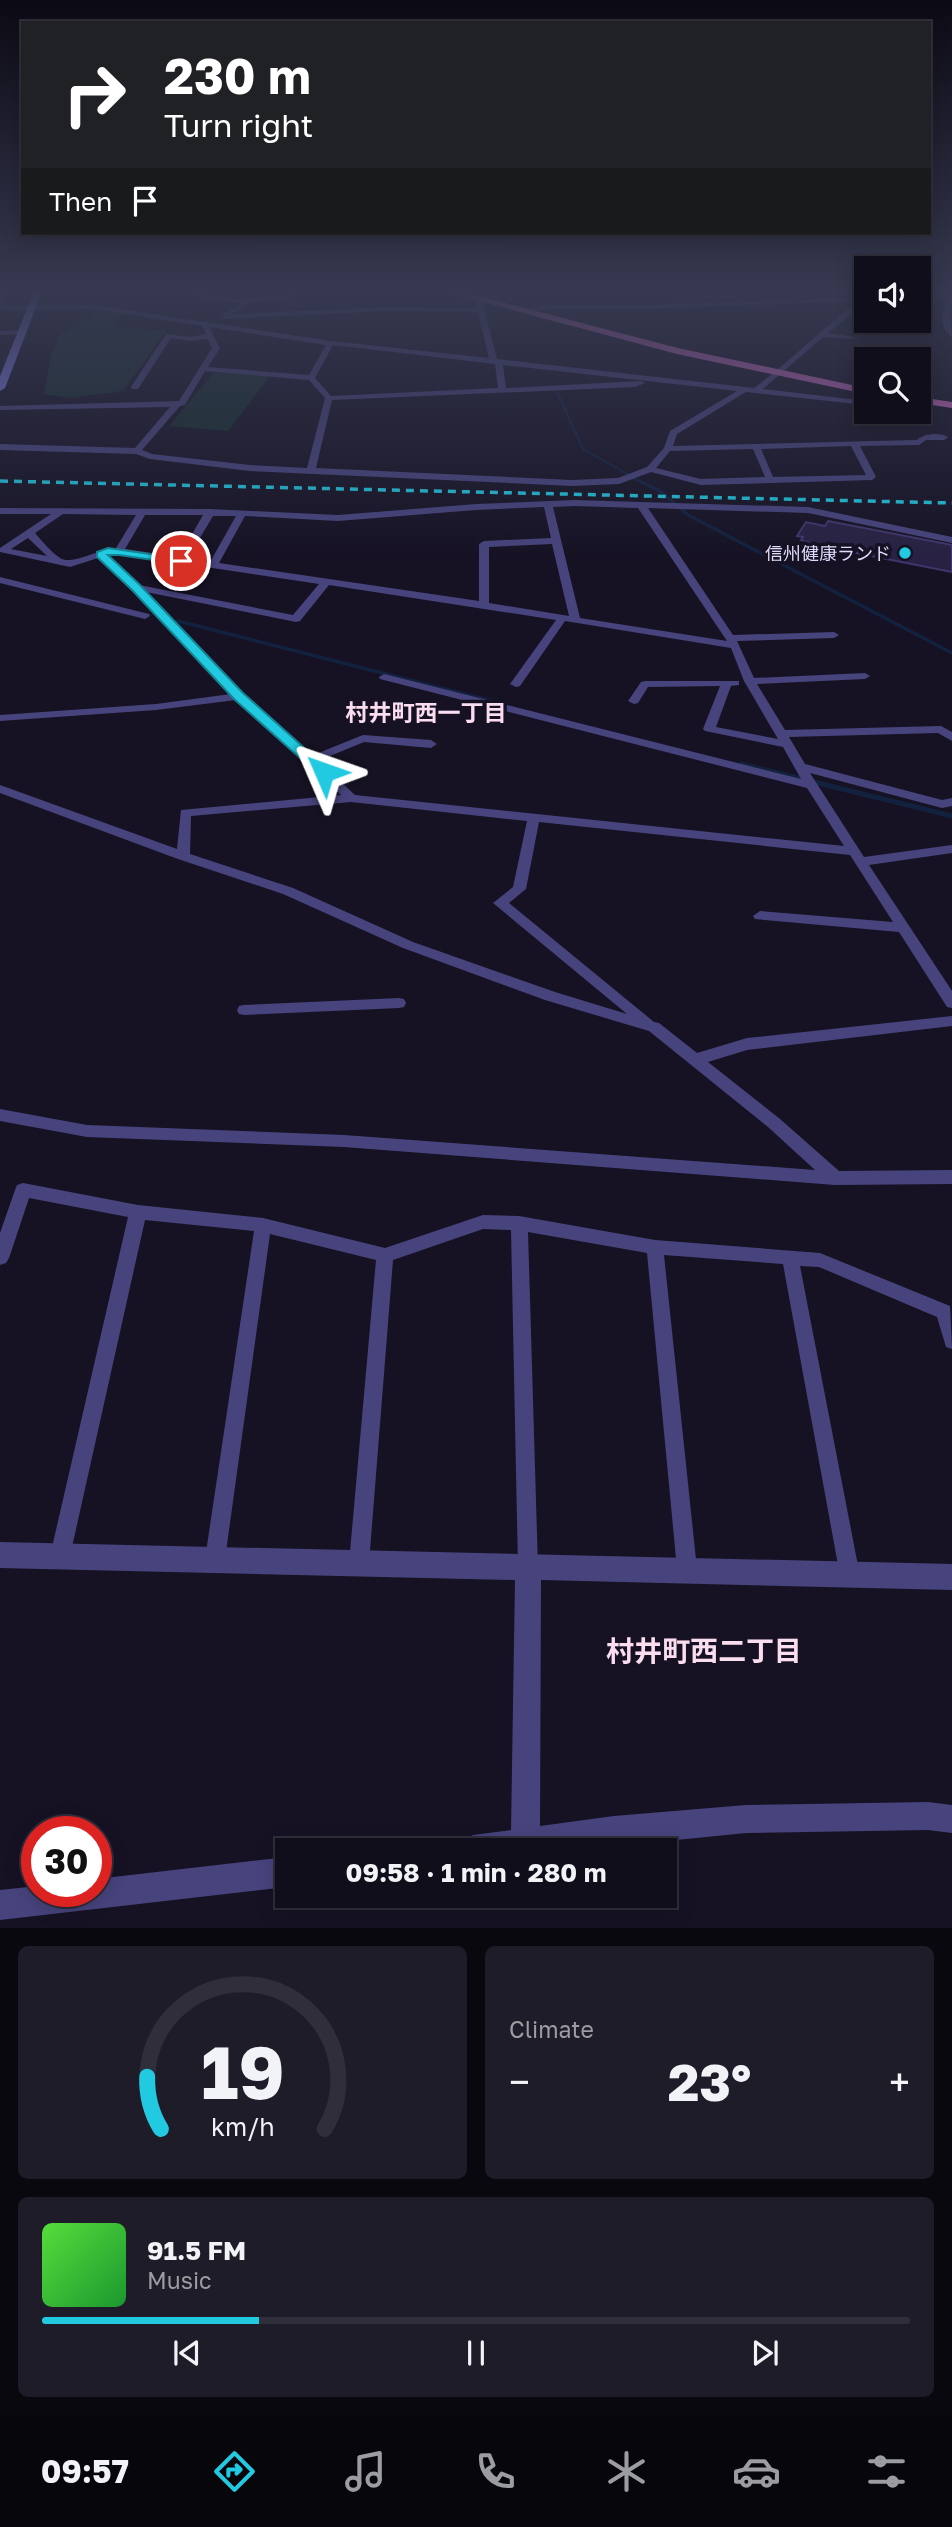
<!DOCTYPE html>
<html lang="en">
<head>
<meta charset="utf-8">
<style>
  body { margin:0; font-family:"Golos Text","Noto Sans JP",sans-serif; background:#1e1c28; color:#f1f3f6; height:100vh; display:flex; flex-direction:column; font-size:26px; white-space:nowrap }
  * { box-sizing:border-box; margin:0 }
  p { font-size:23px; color:#9c9ca3 }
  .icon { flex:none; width:38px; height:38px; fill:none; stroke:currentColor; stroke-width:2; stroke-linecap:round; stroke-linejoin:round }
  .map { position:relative; height:1928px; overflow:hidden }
  .drawer { display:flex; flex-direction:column; gap:18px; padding:18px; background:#09080f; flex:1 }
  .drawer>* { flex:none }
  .hud { position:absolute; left:21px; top:21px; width:910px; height:214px; border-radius:0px; box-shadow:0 4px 18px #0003,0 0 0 2px #302e3a; background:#202124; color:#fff; overflow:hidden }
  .tools { position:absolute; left:854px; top:256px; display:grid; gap:14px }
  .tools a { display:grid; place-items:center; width:77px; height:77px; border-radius:0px; background:#100e1b; box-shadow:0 4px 18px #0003,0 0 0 2px #302e3a; font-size:35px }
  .speed { position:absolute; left:21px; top:1816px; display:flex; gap:14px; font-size:35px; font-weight:700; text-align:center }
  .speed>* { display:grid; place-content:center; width:91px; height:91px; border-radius:50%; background:#100e1b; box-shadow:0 4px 18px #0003,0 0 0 2px #302e3a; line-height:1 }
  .speed .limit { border:10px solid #d22; background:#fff; color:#111 }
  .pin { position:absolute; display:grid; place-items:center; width:60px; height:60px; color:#fff; margin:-30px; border:4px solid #fff; border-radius:50%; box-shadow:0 2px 7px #0007 }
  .me { position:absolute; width:77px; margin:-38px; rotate:313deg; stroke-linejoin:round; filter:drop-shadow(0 0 5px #0008) }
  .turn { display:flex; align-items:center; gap:24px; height:147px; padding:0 28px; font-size:32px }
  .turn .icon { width:91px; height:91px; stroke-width:2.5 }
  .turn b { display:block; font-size:49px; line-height:60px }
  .then { display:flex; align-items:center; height:66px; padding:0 28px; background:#0003; gap:14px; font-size:26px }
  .big { font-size:52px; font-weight:700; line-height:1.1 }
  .drawer .tile { flex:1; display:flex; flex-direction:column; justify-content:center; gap:10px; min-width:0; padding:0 24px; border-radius:10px; background:#1e1c28 }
  .drawer .dial { align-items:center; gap:0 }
  .dial svg { height:182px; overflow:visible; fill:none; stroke:#302e3a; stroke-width:7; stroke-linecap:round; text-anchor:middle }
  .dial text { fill:#f1f3f6; stroke:none }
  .song { display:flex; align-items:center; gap:21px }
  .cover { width:84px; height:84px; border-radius:10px; background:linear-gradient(135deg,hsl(110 70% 55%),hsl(130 70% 35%)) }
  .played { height:7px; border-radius:4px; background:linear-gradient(90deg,#21cae0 25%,#302e3a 25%) }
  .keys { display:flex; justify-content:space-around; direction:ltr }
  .heat { display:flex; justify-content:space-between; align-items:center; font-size:38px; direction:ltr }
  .drawer .tiles { flex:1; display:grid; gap:18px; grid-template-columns:1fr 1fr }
  .tile:last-child { grid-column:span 2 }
  .trip { position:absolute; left:275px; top:1838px; width:402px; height:70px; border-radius:0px; background:#100e1b; box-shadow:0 4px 18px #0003,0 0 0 2px #302e3a; font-weight:700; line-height:70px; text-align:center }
  .menu { display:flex; height:112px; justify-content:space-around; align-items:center; background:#06060b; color:#9c9ca3 }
  .menu .icon { width:49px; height:49px }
  .menu .selected { color:#21cae0 }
  .menu b { font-size:32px; color:#f1f3f6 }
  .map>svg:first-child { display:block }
  .green { fill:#162e2d }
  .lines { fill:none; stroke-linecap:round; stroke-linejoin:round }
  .stream-far2 { stroke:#12213e; stroke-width:2.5 }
  .stream-far1 { stroke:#12213e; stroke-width:3.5 }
  .stream { stroke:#12213e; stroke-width:5 }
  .building { fill:#282143; stroke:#41366c; stroke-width:2 }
  .minor { fill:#47447d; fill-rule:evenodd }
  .tertiary { fill:#47447d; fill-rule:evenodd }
  .secondary { fill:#837fed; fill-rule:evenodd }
  .trunk { fill:#d46cc7; fill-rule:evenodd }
  .rail { stroke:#21cae0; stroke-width:3.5; stroke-dasharray:8 6; stroke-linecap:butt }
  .route { fill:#21cae0; stroke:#158392; stroke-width:2 }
  .poi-dot { fill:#21cae0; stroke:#161224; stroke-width:2.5 }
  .labels { text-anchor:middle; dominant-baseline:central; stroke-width:7; stroke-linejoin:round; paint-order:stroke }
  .far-poi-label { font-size:18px; fill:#dfdbfa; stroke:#161224; text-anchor:end }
  .neighbourhood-label { font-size:23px; font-weight:bold; fill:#faddef; stroke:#161224 }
  .near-neighbourhood-label { font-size:28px; font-weight:bold; fill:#faddef; stroke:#161224 }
</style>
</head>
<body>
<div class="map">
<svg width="952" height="1929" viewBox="0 0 952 1929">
  <rect width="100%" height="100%" fill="#161224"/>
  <g class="green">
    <polygon points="99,311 126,312 112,324 118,328 166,331 123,391 70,398 44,394 51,355 60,335"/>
    <polygon points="214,372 270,376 228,431 169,426"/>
  </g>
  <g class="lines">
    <polyline class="stream-far2" points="557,392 583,449 631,476"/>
    <g class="stream-far1">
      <polyline points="627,475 660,491 688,515 952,653"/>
      <polyline points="178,621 504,704"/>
    </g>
    <polyline class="stream" points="741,764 952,816"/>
  </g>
  <polygon class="building" points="828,521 952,545 952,572 816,545 801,540 803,537 797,536 806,522 825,526"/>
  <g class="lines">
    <g class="minor">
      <path d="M0,289H4V306L94,305L331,341L489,358L478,312L387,311L225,319L222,315L241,303L159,290C187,286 218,301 247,299C278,297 308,289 340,289L252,302L233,314L387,307L477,308L476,300L479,298L482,300L497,359L754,388C792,360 821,329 859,301L646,309H551L520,312L516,310L551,305H646L866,297V302L828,333L854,337L853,339L823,337L763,389L866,401V405L746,392L677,434L673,446L917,440C924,433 940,432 948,437L944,440H926L919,445L860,446L876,477L872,480L701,485L651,472L619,484L572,486L250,471L150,459L136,454L0,450V444L135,448L170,407L0,410V406L179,401L212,348L208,339L190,341L171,338L138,389H132L131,387L166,334L190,337L206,334L202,326L94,309L0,310ZM209,327L326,345L309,375L208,367L220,348ZM333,345L495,364L498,388L331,396L315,378ZM503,365L737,391L670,431L664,448L647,467L618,478L572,480L316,468L332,400L635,387L645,383L641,381L506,388ZM205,371L309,380L325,398L307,468L250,465L152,454L142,450L180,406L185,405ZM851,446L866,475L773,477L761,449ZM753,449L765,477L701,479L656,468L670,451Z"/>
      <path d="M952,293L950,315L952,337C939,327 942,312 948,297L919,298V294Z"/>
      <polygon points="23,330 27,332 26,334 0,335 0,331"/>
      <path d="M575,500L808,507L952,537V543L808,513L648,508L733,635L834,632L839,635L834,638L737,641L754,678L865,673L870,676L865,679L757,684L785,730L941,726L952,732V741L938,733L789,737L805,764L942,800L952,798V806L942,808L810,773L864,857L952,845V853L869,865L952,991V1008L947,1007L899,932L755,919L753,916L760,911L893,922L850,855L539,822L526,889L509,903L654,1022L659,1023L697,1053L747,1038L952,1016V1026L747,1050L708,1062L780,1119L839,1171L952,1170V1184L835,1185L344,1147L87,1137L0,1121V1109L87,1125L344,1135L815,1170L768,1127L649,1031L545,1000L403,948L283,894L178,859L0,793V785L177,849L181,810L341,795L236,700L156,710L0,721V715L156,704L231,694L132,589L98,558L70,567L0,552V548L51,514H0V508L210,509L338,515L476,504ZM575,506L638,508L727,641L580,618L553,507ZM544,507L551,538L484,541L479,544V601L219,563L245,516L338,521L476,510ZM63,514L136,515L116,548C100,548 72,566 60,558C51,552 42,541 35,533ZM145,515H203L179,557L125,549ZM213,516H236L210,562L188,558ZM28,538L47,556L11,549ZM552,544L569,616L489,603V547ZM119,554L319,584L293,615L139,585L106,555ZM329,585L556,620L510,684L516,687L520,686L565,621L731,648L744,681L778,739L716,727L731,686L739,685V681H645L641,682L628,701L634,704L638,703L648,687L720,686L703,729L705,731L783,747L801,779L384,674L379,677L380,679L807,788L844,846L355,795L318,761L364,742L431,748L437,744L431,740L363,735L311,756L243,694L146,592L296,622L300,621ZM351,802L527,821L513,887L493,903L627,1014L555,992L413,942L293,888L190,854L191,816Z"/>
      <polygon points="0,577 149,614 150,616 145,619 0,583"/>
      <polygon points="399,998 404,999 406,1003 404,1007 399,1008 244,1015 239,1014 237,1010 239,1006 244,1005"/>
      <polygon points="23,1183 138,1205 263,1218 385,1248 483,1215 519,1216 655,1240 820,1253 950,1306 952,1349 946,1347 937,1317 819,1267 800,1266 860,1576 857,1583 850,1586 843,1583 840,1576 783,1264 664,1255 697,1569 694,1576 687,1579 680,1576 677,1569 647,1253 528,1232 538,1568 535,1575 528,1578 521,1575 518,1568 511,1230 483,1229 393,1260 369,1563 366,1570 359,1573 352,1570 349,1563 376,1260 270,1234 225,1559 222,1566 215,1569 208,1566 205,1559 254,1231 145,1220 70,1556 67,1563 60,1566 53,1563 50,1556 128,1217 29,1198 9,1258 6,1263 0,1265 0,1233 15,1190 17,1185"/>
    </g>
    <g class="tertiary">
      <polygon points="0,1542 952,1564 952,1590 541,1580 540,1826 614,1816 746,1805 928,1802 952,1805 952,1833 928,1830 746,1833 577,1850 459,1850 463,1840 473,1835 511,1830 515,1580 0,1568"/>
      <polygon points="287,1857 287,1887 0,1920 0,1890 37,1886 37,1892 96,1892 96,1879"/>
    </g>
    <polygon class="secondary" points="35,289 43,289 5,388 0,391 0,376"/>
    <g class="trunk">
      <polygon points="434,289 451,289 678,348 866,388 866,394 677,354"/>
      <polygon points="919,397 952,402 952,408 919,403"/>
    </g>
    <polyline class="rail" points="0,481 952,503"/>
  </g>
  <linearGradient id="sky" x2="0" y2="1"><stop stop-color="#0c0a14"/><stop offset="0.52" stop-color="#363950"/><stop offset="1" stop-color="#363950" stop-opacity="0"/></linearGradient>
  <rect width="952" height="559" fill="url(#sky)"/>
  <polygon class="route" points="108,548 185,559 185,563 181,564 119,555 108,555 140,585 243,693 329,770 329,775 319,775 234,699 132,590 97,557 97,552"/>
  <circle class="poi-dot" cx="905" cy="553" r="7"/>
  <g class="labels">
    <g class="far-poi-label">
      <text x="891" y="553">信州健康ランド</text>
    </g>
    <g class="neighbourhood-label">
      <text x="426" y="712">村井町西一丁目</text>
    </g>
    <g class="near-neighbourhood-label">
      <text x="704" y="1650">村井町西二丁目</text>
    </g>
  </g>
</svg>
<div class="tools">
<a><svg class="icon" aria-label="sound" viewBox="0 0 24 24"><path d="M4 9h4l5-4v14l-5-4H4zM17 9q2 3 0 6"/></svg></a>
<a><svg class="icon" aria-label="search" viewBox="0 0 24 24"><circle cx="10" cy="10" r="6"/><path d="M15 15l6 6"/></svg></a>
</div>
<div class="speed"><div class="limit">30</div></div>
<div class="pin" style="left:181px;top:561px;background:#d93025"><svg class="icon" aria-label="arrive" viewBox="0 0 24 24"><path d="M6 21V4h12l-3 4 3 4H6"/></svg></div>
<svg class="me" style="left:324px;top:772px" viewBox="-20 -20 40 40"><path d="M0-17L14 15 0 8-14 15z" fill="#21cae0" stroke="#fff" stroke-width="4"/></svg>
<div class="trip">09:58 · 1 min · 280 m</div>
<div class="hud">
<div class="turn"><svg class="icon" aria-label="right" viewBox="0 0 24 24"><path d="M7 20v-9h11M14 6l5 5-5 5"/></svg><div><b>230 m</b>Turn right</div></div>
<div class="then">Then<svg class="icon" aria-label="arrive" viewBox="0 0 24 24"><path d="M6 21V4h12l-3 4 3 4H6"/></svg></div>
</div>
</div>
<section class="drawer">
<div class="tiles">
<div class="tile dial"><svg viewBox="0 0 100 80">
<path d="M14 69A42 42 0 1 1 86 69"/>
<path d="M14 69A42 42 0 0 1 8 46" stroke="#21cae0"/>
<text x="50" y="56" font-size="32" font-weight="700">19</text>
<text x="50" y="72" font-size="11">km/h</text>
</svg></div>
<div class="tile"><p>Climate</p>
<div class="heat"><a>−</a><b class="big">23°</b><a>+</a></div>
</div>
<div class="tile">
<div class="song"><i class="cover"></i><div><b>91.5 FM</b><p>Music</p></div></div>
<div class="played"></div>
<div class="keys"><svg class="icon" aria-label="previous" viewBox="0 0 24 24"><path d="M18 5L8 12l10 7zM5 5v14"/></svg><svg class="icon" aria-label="pause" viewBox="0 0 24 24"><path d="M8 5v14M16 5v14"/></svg><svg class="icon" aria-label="next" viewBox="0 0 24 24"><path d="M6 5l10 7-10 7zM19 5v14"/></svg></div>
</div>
</div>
</section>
<nav class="menu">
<b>09:57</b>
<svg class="icon selected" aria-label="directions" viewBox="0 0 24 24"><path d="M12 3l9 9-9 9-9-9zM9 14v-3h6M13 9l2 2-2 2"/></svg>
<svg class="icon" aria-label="music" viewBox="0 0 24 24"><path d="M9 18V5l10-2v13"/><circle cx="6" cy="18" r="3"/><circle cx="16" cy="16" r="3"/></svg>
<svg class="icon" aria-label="phone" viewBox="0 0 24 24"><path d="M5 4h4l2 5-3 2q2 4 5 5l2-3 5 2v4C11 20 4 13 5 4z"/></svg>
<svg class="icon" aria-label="climate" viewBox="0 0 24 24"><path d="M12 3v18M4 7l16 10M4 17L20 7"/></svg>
<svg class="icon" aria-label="car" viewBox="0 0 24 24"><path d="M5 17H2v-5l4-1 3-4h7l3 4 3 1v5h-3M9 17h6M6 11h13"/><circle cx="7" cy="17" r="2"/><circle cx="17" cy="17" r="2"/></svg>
<svg class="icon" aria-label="filters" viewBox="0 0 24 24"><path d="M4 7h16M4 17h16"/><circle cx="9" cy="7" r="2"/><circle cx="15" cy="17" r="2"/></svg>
</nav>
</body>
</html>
